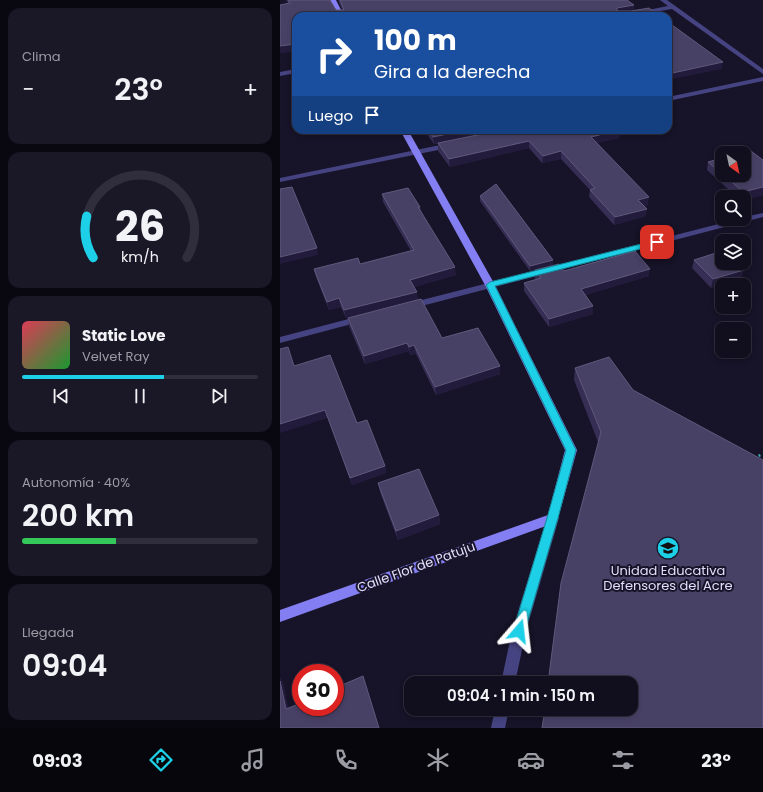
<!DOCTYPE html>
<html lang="es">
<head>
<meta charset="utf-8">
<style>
  body { margin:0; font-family:Poppins,sans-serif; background:#1a1727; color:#f1f3f6; height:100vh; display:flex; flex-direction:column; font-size:15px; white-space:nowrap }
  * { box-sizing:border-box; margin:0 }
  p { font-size:13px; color:#9c9ca4 }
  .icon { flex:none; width:22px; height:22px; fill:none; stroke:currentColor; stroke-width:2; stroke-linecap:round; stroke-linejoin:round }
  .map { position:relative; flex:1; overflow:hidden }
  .panel { display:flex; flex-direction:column; gap:8px; padding:8px; background:#090810; width:280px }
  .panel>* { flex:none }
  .banner { position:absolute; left:12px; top:12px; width:380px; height:122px; border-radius:12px; box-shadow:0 2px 6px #0003,0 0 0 1px #302e3c; background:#1a4fa0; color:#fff; overflow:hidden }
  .needle { width:26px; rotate:147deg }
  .controls { position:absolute; left:435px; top:146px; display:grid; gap:8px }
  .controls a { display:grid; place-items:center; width:36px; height:36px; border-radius:8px; background:#110e1e; box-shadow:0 2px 6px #0003,0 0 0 1px #302e3c; font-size:20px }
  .speed { position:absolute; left:12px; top:664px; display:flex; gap:8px; font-size:20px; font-weight:700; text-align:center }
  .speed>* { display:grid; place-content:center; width:52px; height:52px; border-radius:50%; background:#110e1e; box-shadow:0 2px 6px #0003,0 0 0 1px #302e3c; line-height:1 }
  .speed .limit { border:6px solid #d22; background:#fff; color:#111 }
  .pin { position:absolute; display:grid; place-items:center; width:34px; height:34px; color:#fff; margin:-17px; border-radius:8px; box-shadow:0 2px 6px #0006 }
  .me { position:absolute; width:44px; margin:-22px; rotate:17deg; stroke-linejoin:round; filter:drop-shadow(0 0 3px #0008) }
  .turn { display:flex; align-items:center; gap:14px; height:84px; padding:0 16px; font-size:18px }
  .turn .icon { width:52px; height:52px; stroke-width:2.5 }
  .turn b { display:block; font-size:28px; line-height:34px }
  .then { display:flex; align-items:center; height:38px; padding:0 16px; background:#0003; gap:8px; font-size:15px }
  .big { font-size:30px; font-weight:600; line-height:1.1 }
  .panel .tile { flex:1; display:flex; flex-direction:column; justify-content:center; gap:6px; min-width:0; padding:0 14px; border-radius:12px; background:#1a1727 }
  .panel .dial { align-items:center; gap:0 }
  .dial svg { height:104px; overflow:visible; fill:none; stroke:#302e3c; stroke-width:7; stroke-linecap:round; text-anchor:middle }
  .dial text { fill:#f1f3f6; stroke:none }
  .song { display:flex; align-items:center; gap:12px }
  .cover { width:48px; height:48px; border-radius:6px; background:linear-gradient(135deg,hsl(350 70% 55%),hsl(130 70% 35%)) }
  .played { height:4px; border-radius:2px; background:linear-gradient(90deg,#1dd0e7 60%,#302e3c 60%) }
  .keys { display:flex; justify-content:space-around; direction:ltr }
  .heat { display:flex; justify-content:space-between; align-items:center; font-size:22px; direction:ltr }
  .charge { height:6px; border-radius:3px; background:linear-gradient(90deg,#34c759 40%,#302e3c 0) }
  .trip { position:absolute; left:124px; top:676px; width:234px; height:40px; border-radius:12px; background:#110e1e; box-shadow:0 2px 6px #0003,0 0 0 1px #302e3c; font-weight:600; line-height:40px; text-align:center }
  .tabs { display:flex; height:64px; justify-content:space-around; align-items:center; background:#07060c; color:#9c9ca4 }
  .tabs .icon { width:28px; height:28px }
  .tabs .on { color:#1dd0e7 }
  .tabs b { font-size:18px; color:#f1f3f6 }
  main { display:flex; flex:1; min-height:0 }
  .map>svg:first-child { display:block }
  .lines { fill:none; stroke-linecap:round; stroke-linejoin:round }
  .path { stroke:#3dafaa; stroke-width:2.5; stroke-dasharray:2 3; stroke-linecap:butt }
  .street { fill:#464382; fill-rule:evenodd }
  .secondary { fill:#837ef1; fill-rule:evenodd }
  .wall { fill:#362e54 }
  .shaded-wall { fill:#221b3b }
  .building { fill:#484166; stroke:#60597d }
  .route { fill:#1dd0e7; stroke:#138796 }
  .labels { text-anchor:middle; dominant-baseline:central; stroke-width:4; stroke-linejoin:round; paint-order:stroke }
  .near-street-label { font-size:13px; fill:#e1ddfb; stroke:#171328 }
  .near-poi-label { font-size:13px; fill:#e1ddfb; stroke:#171328 }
</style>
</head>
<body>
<main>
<section class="panel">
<div class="tile"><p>Clima</p>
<div class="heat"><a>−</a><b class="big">23°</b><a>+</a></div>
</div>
<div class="tile dial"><svg viewBox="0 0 100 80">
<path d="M14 69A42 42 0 1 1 86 69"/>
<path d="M14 69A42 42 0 0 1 9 37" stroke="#1dd0e7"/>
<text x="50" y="56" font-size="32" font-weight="700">26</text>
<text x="50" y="72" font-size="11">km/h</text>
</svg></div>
<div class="tile">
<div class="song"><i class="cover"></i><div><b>Static Love</b><p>Velvet Ray</p></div></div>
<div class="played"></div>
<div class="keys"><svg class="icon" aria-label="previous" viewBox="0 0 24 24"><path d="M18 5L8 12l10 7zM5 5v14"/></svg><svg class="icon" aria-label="pause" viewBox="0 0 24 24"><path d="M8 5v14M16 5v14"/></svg><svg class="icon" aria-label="next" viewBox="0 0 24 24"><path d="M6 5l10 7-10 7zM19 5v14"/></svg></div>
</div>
<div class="tile"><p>Autonomía · 40%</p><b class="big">200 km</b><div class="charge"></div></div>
<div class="tile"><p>Llegada</p><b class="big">09:04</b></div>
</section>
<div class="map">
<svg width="483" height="728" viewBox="0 0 483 728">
  <rect width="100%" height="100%" fill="#171328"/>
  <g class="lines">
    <polyline class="path" points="474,458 483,454"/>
    <g class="street">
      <polygon points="380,0 387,0 483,69 483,74 392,9 350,16 337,16 388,6"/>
      <polygon points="16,69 16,73 0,76 0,72"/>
      <polygon points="483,77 483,81 388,101 388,97"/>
      <polygon points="170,143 174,145 173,147 0,182 0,178"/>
      <polygon points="483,213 483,217 130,309 125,306 130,303 458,219 464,219 464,217"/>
      <polygon points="80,316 85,319 83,321 0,343 0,337"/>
      <polygon points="273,513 277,514 279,518 246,631 235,683 221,683 232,631 267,518 269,514"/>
      <polygon points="215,709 229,709 225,728 211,728"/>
    </g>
    <g class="secondary">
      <polygon points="50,0 56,0 64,16 58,16"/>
      <polygon points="120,130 128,130 215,285 297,450 277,522 0,622 0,610 268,515 285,450 205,285"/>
    </g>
  </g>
  <g class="wall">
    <polygon points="6,0 50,0 56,10 62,10 58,0 347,0 354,5 353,11 380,16 16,16 16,51 0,53 8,3"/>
    <polygon points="144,130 352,130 340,133 339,138 316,143 368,205 364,206 366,216 334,225 309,197 310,190 281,159 262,163 249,148 170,167 158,151 158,144 154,144"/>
    <polygon points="442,158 442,175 464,175 483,160 483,195 464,200 464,197 457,197 427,170 428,162"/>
    <polygon points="102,194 140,207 141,211 176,275 134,287 138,300 66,318 61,307 49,310 36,277 34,269 80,264 131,251 103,202"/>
    <polygon points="200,196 273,260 273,265 250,271 200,201"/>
    <polygon points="414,260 461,279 431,288 412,268"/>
    <polygon points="255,270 284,271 369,276 305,295 313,306 313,314 269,327 244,291 244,283 256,280 255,278"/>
    <polygon points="68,318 162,338 220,366 220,374 156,395 136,354 130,355 129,351 85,364 69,326"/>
    <polygon points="14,366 77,423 105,466 106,473 72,485 48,418"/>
    <polygon points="295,368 353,390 318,442 294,380"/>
    <polygon points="98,483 159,515 160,524 118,540 100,492"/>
  </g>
  <g class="shaded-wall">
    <polygon points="354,5 353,11 336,16 337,8"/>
    <polygon points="16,44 16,51 0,53 0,46"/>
    <polygon points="443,62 442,69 388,80 388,74"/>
    <polygon points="76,130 92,130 76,133"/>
    <polygon points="187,130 223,130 154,144 153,137"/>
    <polygon points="336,130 352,130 340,133 339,138 310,145 311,137"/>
    <polygon points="249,141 249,148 170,167 169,159"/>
    <polygon points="281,151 281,159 262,163 263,156"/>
    <polygon points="483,187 483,195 464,200 464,197 462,197 463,192"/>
    <polygon points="369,197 368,205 358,208 358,200"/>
    <polygon points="367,209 366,216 334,225 335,217"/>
    <polygon points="37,248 38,255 0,264 0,257"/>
    <polygon points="273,260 273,265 250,271 250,266"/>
    <polygon points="175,267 176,275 131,288 130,280"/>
    <polygon points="370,269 369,276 300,297 301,289"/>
    <polygon points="464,270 461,279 431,288 433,279"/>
    <polygon points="137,292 138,300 66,318 64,310"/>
    <polygon points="59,298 61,307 49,310 47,302"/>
    <polygon points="313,306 313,314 269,327 269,319"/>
    <polygon points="127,343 129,351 85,364 84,356"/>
    <polygon points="134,345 136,354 130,355 129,347"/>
    <polygon points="220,366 220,374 156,395 155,387"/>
    <polygon points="45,410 48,418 0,433 0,424"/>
    <polygon points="105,466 106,473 72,485 70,478"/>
    <polygon points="159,515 160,524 118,540 116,531"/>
    <polygon points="0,677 3,682 10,716 6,709 0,681"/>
  </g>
  <g class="building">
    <polygon points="8,0 50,0 56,10 64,10 60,0 347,0 354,5 337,8 337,11 351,11 369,8 380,16 16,16 16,44 0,46 0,5 10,3"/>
    <polygon points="388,22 443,62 388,74"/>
    <polygon points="148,130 187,130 153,137"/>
    <polygon points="222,130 340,130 311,137 369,197 358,200 367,209 335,217 310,190 315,188 281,151 263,156 249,141 169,159 158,143"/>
    <polygon points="471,151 483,160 483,187 463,192 444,175 464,175 464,153 462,153"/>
    <polygon points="442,158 442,174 428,162"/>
    <polygon points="216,184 273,260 250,266 200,196"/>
    <polygon points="12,187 37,248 0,257 0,189"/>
    <polygon points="128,188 140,207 138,207 175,267 130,280 137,292 64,310 59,298 47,302 34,269 78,258 80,264 134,250 102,194"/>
    <polygon points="355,251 370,269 301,289 313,306 269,319 244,283 261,278 255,270 279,264 284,271"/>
    <polygon points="442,251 442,263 456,263 464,270 433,279 414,260"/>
    <polygon points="141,299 162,338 198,328 220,366 155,387 134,345 129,347 127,343 84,356 68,318"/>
    <polygon points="8,347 14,366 50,355 77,423 87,420 105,466 70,478 45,410 0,424 0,349"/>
    <polygon points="329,357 353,390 483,460 483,728 262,728 265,709 351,709 351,683 268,683 281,583 321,432 295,368"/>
    <polygon points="139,469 159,515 116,531 98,483"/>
    <polygon points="83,676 99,728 0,728 0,681 6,709 21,703 21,707 55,707 55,688"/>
  </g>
  <polygon class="route" points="377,240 380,241 380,244 215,286 296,450 278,518 245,631 243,635 239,637 235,635 233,631 267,518 286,450 206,285 210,282"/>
  <defs>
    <g id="school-disc" transform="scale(1.15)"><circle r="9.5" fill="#1dd0e7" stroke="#171328"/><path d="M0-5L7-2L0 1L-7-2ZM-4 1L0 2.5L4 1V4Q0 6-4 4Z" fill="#111"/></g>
  </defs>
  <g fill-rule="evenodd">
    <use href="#school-disc" x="388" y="548"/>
  </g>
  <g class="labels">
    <g class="near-street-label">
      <text transform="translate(136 567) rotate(-20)">Calle Flor de Patuju</text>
    </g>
    <g class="near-poi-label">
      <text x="388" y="570">Unidad Educativa<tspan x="388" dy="15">Defensores del Acre</tspan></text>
    </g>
  </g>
</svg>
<div class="controls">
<a><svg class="needle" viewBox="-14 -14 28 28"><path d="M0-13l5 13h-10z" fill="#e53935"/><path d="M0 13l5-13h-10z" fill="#9c9ca4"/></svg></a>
<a><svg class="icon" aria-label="search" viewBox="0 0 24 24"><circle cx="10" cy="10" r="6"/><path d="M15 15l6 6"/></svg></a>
<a><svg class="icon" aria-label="layers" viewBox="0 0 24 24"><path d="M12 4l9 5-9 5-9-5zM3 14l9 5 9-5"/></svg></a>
<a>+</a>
<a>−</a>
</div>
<div class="speed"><div class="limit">30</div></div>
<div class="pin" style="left:377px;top:242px;background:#d93025"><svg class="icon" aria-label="arrive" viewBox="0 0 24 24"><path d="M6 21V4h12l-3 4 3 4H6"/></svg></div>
<svg class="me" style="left:239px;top:631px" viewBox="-20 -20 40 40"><path d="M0-17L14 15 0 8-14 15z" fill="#1dd0e7" stroke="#fff" stroke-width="4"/></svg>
<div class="trip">09:04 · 1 min · 150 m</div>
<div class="banner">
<div class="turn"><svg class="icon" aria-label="right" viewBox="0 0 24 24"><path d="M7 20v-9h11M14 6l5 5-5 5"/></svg><div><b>100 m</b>Gira a la derecha</div></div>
<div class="then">Luego<svg class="icon" aria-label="arrive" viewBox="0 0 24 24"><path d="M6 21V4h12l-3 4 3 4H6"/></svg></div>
</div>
</div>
</main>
<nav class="tabs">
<b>09:03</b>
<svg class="icon on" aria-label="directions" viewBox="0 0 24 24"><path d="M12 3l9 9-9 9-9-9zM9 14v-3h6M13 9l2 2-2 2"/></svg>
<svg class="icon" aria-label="music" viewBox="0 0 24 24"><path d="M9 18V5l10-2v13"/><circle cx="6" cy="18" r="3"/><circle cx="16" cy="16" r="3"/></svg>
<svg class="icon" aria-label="phone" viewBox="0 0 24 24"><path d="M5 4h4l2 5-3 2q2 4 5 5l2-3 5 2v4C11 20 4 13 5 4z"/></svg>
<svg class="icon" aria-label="climate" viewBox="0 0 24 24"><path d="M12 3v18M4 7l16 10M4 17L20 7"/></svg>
<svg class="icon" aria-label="car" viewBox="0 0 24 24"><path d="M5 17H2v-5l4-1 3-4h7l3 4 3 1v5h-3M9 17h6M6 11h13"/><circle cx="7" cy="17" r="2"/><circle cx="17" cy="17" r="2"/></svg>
<svg class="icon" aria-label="filters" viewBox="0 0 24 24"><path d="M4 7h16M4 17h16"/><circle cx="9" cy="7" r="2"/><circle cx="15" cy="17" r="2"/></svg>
<b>23°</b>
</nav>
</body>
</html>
